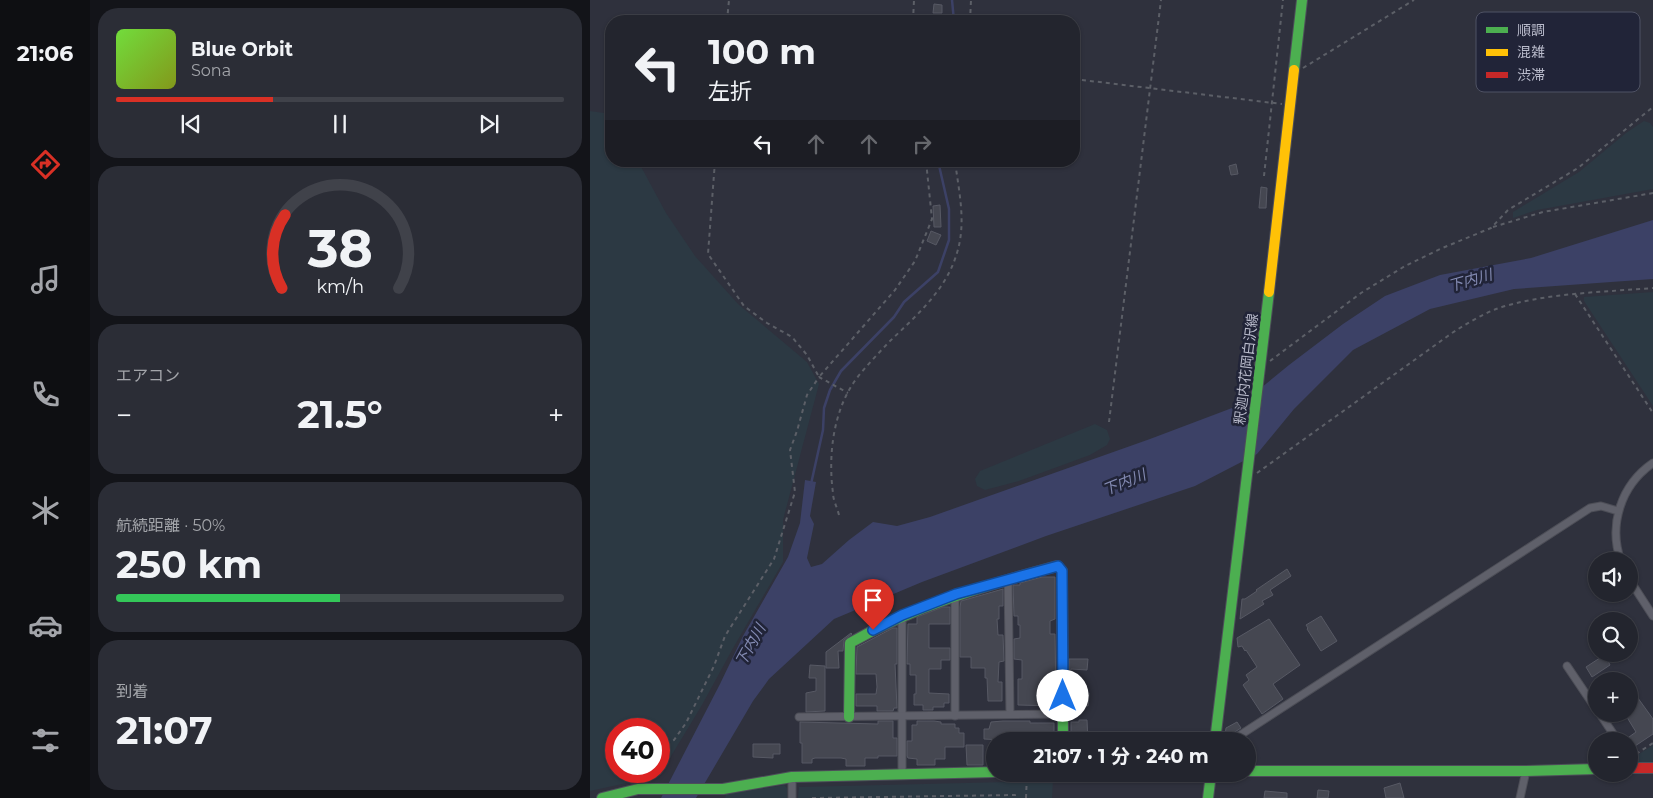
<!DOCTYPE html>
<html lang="ja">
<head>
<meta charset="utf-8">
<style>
  body { margin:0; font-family:Montserrat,"Noto Sans JP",sans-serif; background:#2b2d36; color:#f1f3f6; height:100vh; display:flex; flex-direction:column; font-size:19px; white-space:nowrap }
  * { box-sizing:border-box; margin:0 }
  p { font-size:16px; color:#a3a5aa }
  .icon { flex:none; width:28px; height:28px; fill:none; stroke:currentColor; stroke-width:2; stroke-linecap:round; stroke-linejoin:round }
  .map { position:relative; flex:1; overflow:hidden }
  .drawer { display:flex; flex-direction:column; gap:8px; padding:8px; background:#131419; width:500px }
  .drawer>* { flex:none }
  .banner { position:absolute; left:15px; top:15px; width:475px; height:152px; border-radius:20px; box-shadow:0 1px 4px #0004,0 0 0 1px #40424a; background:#23252e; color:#f1f3f6; overflow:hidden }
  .fabs { position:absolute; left:998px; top:552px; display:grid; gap:10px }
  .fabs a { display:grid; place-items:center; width:50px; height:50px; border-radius:50%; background:#23252e; box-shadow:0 1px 4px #0004,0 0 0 1px #40424a; font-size:25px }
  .speed { position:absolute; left:15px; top:718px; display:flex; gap:10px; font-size:25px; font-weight:700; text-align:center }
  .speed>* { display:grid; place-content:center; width:65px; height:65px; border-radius:50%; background:#23252e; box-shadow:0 1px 4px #0004,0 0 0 1px #40424a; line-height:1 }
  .speed .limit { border:8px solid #d22; background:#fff; color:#111 }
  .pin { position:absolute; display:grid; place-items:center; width:42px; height:42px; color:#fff; margin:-51px -21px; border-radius:50% 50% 50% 0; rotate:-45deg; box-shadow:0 0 5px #0007 }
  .pin .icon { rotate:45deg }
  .me { position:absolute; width:55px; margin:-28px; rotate:0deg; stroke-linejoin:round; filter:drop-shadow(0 0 4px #0008) }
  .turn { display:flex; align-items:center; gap:18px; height:105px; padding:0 20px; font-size:22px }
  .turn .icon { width:65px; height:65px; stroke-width:2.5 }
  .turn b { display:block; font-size:35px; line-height:42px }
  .lanes { display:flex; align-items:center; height:48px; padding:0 20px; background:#0003; justify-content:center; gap:25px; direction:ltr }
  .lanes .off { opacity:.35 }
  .big { font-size:38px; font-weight:700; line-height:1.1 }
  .drawer .tile { flex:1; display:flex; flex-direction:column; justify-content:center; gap:8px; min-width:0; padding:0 18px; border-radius:20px; background:#2b2d36 }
  .drawer .dial { align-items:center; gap:0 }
  .dial svg { height:130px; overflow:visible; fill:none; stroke:#40424a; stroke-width:7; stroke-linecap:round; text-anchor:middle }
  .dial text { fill:#f1f3f6; stroke:none }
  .song { display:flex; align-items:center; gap:15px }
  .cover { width:60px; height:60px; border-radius:8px; background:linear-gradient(135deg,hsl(100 70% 55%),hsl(70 70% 35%)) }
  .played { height:5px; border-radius:2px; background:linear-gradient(90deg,#d93025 35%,#40424a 35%) }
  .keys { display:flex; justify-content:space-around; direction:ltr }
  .heat { display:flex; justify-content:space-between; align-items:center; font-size:28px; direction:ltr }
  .charge { height:8px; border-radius:4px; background:linear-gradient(90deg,#34c759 50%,#40424a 0) }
  .trip { position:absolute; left:396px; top:732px; width:270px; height:50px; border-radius:25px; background:#23252e; box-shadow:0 1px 4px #0004,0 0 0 1px #40424a; font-weight:700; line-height:50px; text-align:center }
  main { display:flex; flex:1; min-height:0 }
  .tab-bar { display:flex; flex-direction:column; width:90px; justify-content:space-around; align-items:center; background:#0e0f12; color:#a3a5aa }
  .tab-bar .icon { width:35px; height:35px }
  .tab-bar .on { color:#d93025 }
  .tab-bar b { font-size:22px; color:#f1f3f6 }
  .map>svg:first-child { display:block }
  .green { fill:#2c3943; fill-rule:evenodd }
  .water { fill:#3c4166 }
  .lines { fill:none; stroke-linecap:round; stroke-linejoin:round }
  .stream { stroke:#3c4166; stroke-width:2.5 }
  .building { fill:#454751; stroke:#575964 }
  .street-casing { stroke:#4d4e57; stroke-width:9 }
  .fast-casing { stroke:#4d4e59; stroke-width:12 }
  .slow-casing { stroke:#4d4e59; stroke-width:12 }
  .jam-casing { stroke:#4d4e59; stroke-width:12 }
  .path { stroke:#5c5f67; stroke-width:2; stroke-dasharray:4 4; stroke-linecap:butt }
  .street { stroke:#5f606a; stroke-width:7 }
  .fast { stroke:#4caf50; stroke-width:10 }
  .slow { stroke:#ffc107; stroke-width:10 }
  .jam { stroke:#c62828; stroke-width:10 }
  .route-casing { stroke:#114b97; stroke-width:12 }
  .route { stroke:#1a73e8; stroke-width:9 }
  .labels { text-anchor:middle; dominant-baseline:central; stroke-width:5; stroke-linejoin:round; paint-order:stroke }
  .street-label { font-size:14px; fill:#babccc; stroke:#212438 }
  .water-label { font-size:15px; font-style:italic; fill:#838ab2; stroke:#212438 }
  .key { fill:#212438; stroke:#4f5264; stroke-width:1 }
  .key-label { font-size:14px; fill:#babccc }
</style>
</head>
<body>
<main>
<nav class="tab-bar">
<b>21:06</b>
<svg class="icon on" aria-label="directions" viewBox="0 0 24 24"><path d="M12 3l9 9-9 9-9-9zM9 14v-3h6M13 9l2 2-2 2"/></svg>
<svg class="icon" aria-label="music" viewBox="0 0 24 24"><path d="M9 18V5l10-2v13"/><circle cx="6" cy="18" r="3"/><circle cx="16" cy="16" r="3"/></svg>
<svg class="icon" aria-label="phone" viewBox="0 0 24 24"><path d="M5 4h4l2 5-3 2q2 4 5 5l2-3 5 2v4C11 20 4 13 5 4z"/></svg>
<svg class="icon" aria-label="climate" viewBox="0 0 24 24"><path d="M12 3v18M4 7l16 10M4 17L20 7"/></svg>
<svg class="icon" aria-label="car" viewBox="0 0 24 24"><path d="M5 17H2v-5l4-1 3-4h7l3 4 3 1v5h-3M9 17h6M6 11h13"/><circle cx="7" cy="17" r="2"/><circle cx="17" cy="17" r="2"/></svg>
<svg class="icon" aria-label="filters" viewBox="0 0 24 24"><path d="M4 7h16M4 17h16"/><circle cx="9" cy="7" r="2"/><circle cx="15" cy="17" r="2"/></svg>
</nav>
<section class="drawer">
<div class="tile">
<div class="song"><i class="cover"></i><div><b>Blue Orbit</b><p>Sona</p></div></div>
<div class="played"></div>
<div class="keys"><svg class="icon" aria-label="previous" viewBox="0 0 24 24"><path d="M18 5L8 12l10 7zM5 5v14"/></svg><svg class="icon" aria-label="pause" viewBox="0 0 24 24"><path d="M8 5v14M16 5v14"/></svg><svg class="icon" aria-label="next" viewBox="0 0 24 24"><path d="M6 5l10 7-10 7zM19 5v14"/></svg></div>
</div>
<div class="tile dial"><svg viewBox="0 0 100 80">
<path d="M14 69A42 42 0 1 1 86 69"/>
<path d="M14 69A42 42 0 0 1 16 24" stroke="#d93025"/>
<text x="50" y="56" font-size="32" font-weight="700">38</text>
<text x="50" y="72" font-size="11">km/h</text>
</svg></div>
<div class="tile"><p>エアコン</p>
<div class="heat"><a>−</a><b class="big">21.5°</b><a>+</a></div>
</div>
<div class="tile"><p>航続距離 · 50%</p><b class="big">250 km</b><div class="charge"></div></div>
<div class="tile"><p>到着</p><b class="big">21:07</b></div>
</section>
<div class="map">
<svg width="1063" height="798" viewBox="0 0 1063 798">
  <rect width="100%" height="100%" fill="#2f313d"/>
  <g class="green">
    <path d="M0,111L21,114V161H48L76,213L105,256L148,304L217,362L229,384L193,520V562L142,650L112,705L69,776L0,791ZM26,729H69V771H26Z"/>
    <polygon points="1054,121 1060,123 1063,127 1063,189 947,210 923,218 923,212 989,172 1036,133"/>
    <polygon points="1063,292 1063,406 994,301 994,297"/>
    <polygon points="505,424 517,430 520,439 517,445 500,455 429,481 395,490 387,486 385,479 390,471"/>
    <polygon points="1063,745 1063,762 1047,762 1046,756"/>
    <polygon points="463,781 462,798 208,798 209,787"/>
    <polygon points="194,785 197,788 197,798 135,798 136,794"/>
  </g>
  <polygon class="water" points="1063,220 1063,279 924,289 840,309 763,350 704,409 667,454 605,486 456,536 332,582 244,619 179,679 163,701 106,798 71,798 130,684 153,636 198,557 210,523 215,480 226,482 220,516 224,524 217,558 221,567 232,564 259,540 283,522 307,526 340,517 560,439 650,405 699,365 753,324 795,296 850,275 941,258"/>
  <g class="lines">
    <g class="stream">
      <polyline points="362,0 364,21"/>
      <polyline points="221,484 233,430 234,408 240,390 251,371 304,317 314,302 348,272 359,240 359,209 348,161"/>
    </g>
  </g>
  <g class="building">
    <polygon points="344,4 352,5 352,13 343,13"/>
    <polygon points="646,164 648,174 641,175 639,166"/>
    <polygon points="671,187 677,188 676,208 669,208"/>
    <polygon points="350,205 351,227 344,227 343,206"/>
    <polygon points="341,231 351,235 346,245 337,241"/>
    <polygon points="697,569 701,576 680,590 683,595 672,601 674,604 650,619 652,599 655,599 667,591 666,590"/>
    <polygon points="452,577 465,577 465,619 460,621 460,634 465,634 466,706 428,705 428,679 432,679 432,660 424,659 424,639 430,638 430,625 428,625 428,616 424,616 423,585 430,585 430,583"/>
    <polygon points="413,589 413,606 409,606 409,619 407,619 408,635 413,635 414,661 409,662 408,682 412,682 412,701 398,701 397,678 395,678 395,668 381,668 381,657 370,657 370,607 371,601"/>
    <polygon points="353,607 360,607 360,624 339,624 339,648 360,648 360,660 351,660 351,669 339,669 339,693 359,694 359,703 354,703 354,707 343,707 343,710 333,710 333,705 324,705 324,694 326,694 326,675 320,675 320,664 317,664 318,624 327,624 327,617"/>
    <polygon points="731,616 747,641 731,651 717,629 718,628 716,625"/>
    <polygon points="679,619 710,665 683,684 693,699 672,714 653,685 659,680 656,675 667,667 656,650 655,651 652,646 648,647 647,638"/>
    <polygon points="303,628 307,628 307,664 305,664 307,708 304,708 303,711 287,711 287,706 266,706 266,694 286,694 287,687 286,674 266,674 267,647"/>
    <polygon points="261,633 262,634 254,640 253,651 248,651 249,668 236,668 236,652"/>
    <polygon points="1016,654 1020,654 1022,658 1018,661 1020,665 1002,677 996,667"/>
    <polygon points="479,659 498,659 497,670 481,669 481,673 479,673"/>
    <polygon points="220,665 235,666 235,711 216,712 216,693 226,691 226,678 219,678"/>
    <polygon points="481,692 499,693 498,706 480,706"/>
    <polygon points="1045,694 1063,719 1063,734 1039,750 1039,737 1046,732 1035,714 1039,714 1039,698"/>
    <polygon points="489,720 497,720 498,741 481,741 481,722 489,722"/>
    <polygon points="288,721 303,721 303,738 307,738 307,756 288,756 288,758 275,758 275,766 256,766 256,759 251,758 225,758 222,759 222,763 212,763 212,743 210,743 210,722 288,724"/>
    <polygon points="327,721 344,721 351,722 351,724 365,724 365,728 369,728 369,733 374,733 374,747 355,747 355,759 345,759 345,765 327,765 327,759 318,758 317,756 317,741 322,741 322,725 327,725"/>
    <polygon points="413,721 440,721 440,723 464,723 464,741 413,741 413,740 394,739 394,729 399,729 401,722"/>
    <polygon points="647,722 651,728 640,735 635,735 636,728"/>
    <polygon points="163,744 190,744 190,754 183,754 183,758 163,757"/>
    <polygon points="376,745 393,745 393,765 377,765"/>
    <polygon points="810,783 814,798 796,798 794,788"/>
    <polygon points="728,790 739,791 738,798 727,798"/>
    <polygon points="675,791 697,793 697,798 674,798"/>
  </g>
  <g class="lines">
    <g class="street-casing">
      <g id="street">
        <path d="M1031,561C1018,525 1031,485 1063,463"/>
        <polyline points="418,579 420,714"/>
        <polyline points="1039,579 1063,616"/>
        <polyline points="312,615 312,774"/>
        <polyline points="977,666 1006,709"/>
        <polyline points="1010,714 1028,741"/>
        <polyline points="365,716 365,594"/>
        <polyline points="209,717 473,714"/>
        <polyline points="641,741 1000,508 1011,506 1028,511"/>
        <polyline points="1039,757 1040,759 1039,761"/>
        <polyline points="202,777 202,798"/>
        <polyline points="930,798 936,771"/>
      </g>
    </g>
    <g class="fast-casing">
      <g id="fast">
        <polyline points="704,70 712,0"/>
        <path d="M259,717L260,643C326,605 394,586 467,566L472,571L473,741"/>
        <polyline points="625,741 679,292"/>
        <polyline points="658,771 936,771 1006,769"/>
        <polyline points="12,798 48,789 133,789 202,777 405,772"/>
        <polyline points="618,798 621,774"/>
      </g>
    </g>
    <g class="slow-casing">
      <polyline id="slow" points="679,292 704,70"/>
    </g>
    <g class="jam-casing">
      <polyline id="jam" points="1039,768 1063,768"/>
    </g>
    <g class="path">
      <polyline points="137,21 139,0"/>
      <polyline points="323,21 324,0"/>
      <polyline points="380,21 381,0"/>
      <polyline points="713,68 824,0"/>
      <polyline points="484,79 692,104"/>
      <polyline points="125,161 118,254 154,306 177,323 202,337 217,355 229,377 305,290 325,261 342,219 336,161"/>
      <polyline points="674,176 693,0"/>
      <polyline points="903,227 953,212 1063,193"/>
      <polyline points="985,294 1063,413"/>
      <polyline points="680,361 771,293 815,266 850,249 901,228 918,210 988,168 1063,107"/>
      <polyline points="519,422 571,0"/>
      <path d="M667,473L862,333C876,324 891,315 906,309C952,293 1015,292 1063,288"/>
      <path d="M249,515C247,507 243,500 243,493C238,456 243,413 264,382C274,368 287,355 299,342C325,317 355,291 366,256C377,224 369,193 365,161"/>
      <polyline points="69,748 84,740 96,723 124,666 135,636 184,559 205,492 200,450 207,431 217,395 229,377 258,393"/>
      <polyline points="1046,754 1063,743"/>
      <polyline points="52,780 56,771"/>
      <polyline points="222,798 425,795 425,798"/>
      <polyline points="436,798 437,774"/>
    </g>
    <use href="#street" class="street"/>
    <use href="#fast" class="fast"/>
    <use href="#slow" class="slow"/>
    <use href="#jam" class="jam"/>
  </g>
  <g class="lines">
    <g class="route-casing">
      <polyline id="route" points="283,630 312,615 366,594 468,566 472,571 473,696"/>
    </g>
    <use href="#route" class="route"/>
  </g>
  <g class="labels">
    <g class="street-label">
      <text transform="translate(656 369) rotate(-83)">釈迦内花岡白沢線</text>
    </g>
    <g class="water-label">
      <text transform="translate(880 280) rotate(-16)">下内川</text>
      <text transform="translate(534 482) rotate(-22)">下内川</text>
      <text transform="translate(160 645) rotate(-61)">下内川</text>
    </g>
  </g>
  <rect x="886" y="12" width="164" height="80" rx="8" class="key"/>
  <rect x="896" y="27" width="22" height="6" fill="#4caf50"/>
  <rect x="896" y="49" width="22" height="7" fill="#ffc107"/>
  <rect x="896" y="72" width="22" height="6" fill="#c62828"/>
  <g class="key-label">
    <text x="927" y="35">順調</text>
    <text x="927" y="57">混雑</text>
    <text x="927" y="80">渋滞</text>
  </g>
</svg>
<div class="fabs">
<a><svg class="icon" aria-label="sound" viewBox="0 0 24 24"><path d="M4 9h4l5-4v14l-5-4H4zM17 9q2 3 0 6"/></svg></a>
<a><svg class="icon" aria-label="search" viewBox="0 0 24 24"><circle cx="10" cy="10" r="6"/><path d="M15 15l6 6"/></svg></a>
<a>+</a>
<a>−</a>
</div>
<div class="speed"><div class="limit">40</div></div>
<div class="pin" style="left:283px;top:630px;background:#d93025"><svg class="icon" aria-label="arrive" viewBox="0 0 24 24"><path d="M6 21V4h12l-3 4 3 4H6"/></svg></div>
<svg class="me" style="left:473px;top:696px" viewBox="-20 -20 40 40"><circle r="19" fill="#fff"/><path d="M0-13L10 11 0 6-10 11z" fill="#1a73e8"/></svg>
<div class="trip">21:07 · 1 分 · 240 m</div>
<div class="banner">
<div class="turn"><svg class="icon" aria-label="left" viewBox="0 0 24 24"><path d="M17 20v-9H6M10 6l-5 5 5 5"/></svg><div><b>100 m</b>左折</div></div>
<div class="lanes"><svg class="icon" aria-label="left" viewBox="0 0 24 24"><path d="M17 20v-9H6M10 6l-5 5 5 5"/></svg><svg class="icon off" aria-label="ahead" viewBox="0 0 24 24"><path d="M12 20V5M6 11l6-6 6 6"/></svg><svg class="icon off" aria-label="ahead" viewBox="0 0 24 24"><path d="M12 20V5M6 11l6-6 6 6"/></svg><svg class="icon off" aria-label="right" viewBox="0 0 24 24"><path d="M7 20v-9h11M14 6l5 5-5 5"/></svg></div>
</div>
</div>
</main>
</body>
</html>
